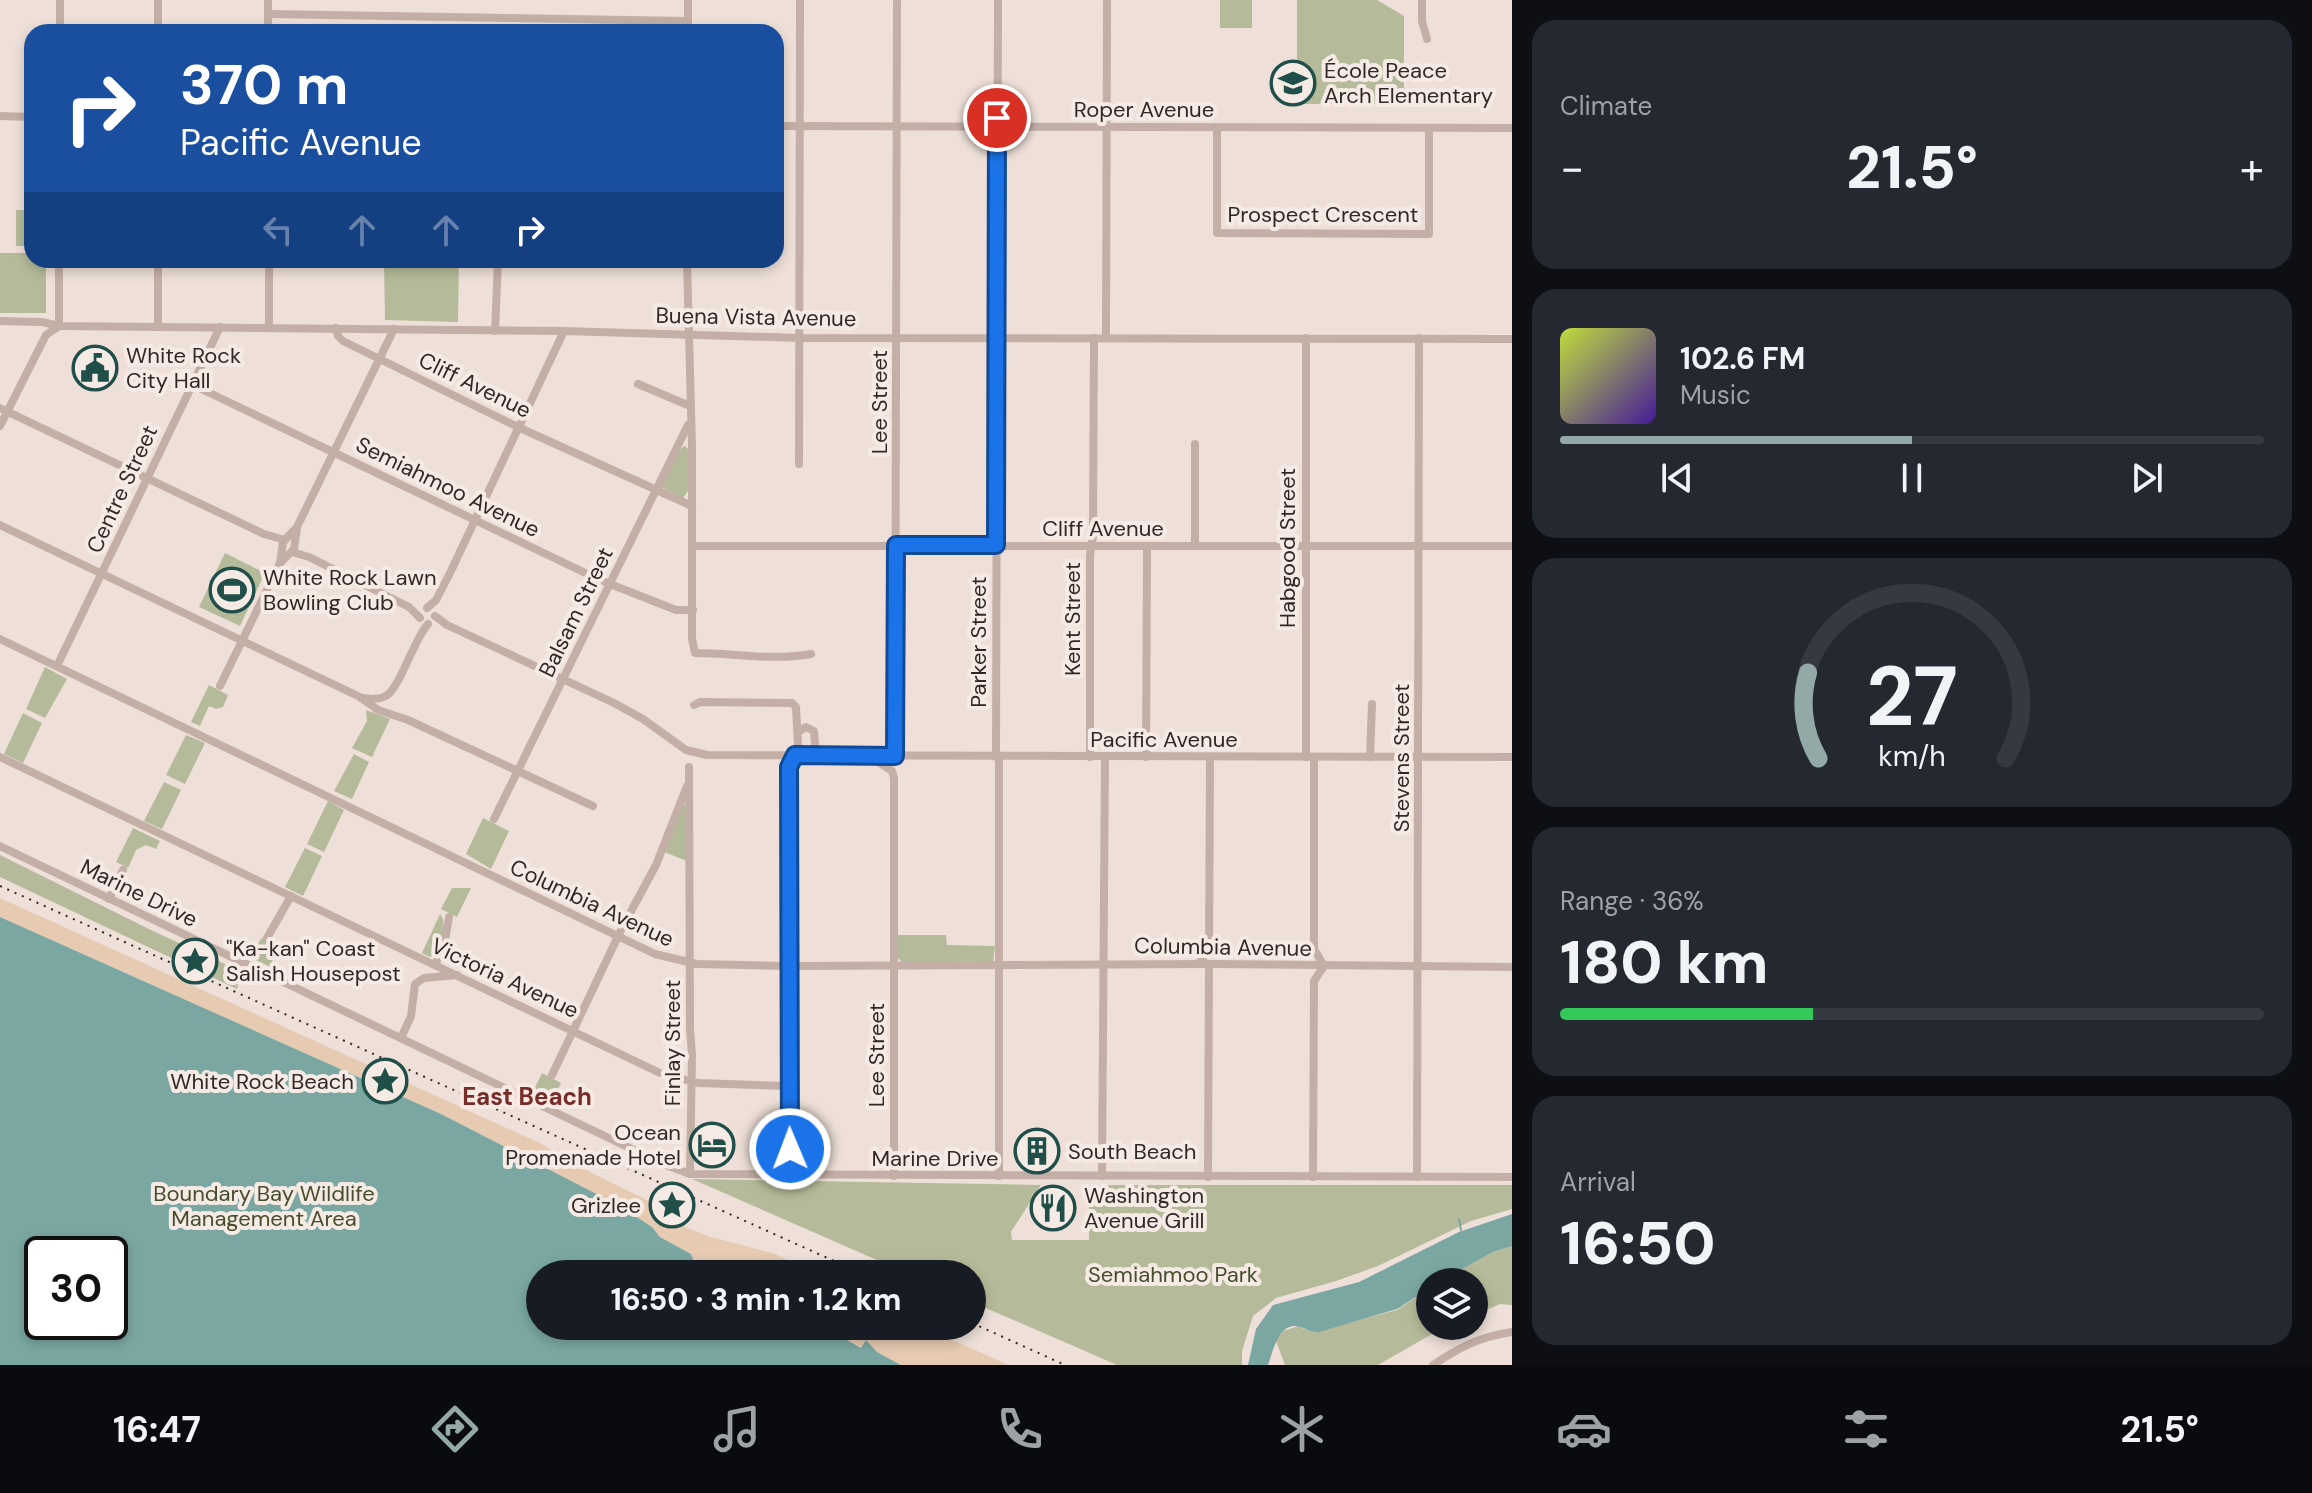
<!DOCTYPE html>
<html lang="en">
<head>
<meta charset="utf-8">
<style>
  body { margin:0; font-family:"DM Sans",sans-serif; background:#242831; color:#f1f3f6; height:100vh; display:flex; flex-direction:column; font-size:30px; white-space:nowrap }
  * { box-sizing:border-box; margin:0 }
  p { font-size:26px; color:#9ea1a6 }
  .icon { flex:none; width:44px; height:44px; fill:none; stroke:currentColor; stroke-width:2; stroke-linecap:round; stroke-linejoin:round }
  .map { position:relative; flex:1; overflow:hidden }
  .sheet { display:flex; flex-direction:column; gap:20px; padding:20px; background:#0d0f14; width:800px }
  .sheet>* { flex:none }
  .guide { position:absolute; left:24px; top:24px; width:760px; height:244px; border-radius:24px; box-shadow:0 4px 12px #0003; background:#1a4fa0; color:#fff; overflow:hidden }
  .fabs { position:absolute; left:1416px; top:1268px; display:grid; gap:16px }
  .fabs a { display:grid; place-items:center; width:72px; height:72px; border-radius:50%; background:#171b24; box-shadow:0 4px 12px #0003; font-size:40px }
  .speed { position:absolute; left:24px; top:1236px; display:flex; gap:16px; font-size:40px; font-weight:700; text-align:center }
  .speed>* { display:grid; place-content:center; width:104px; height:104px; border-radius:50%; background:#171b24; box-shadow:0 4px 12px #0003; line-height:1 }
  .speed .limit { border:4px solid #111; border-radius:12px; background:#fff; color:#111 }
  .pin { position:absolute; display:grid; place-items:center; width:68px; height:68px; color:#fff; margin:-34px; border:4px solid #fff; border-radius:50%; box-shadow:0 2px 8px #0007 }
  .me { position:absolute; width:88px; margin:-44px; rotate:359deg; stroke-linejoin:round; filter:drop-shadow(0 0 6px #0008) }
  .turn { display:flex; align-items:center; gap:28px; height:168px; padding:0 24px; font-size:36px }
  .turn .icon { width:104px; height:104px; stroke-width:2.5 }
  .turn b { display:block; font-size:56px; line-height:68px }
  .lanes { display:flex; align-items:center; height:76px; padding:0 24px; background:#0003; justify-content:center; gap:40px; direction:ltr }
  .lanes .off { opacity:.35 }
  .big { font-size:60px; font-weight:800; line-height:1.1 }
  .sheet .card { flex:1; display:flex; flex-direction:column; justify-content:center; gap:12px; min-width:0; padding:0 28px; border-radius:24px; background:#242831 }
  .sheet .dial { align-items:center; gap:0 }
  .dial svg { height:208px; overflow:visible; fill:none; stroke:#363941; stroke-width:7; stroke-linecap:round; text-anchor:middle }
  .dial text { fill:#f1f3f6; stroke:none }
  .song { display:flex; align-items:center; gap:24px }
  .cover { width:96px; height:96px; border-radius:12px; background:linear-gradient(135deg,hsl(70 70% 55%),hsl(260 70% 35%)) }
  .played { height:8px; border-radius:4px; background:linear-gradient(90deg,#93a9a8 50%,#363941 50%) }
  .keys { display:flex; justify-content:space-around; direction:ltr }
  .heat { display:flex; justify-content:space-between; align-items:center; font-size:44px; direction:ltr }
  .charge { height:12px; border-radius:6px; background:linear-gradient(90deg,#34c759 36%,#363941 0) }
  .trip { position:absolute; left:526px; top:1260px; width:460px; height:80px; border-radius:40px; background:#171b24; box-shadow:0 4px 12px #0003; font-weight:800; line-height:80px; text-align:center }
  .tab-bar { display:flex; height:128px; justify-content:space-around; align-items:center; background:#090b0e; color:#9ea1a6 }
  .tab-bar .icon { width:56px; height:56px }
  .tab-bar .selected { color:#93a9a8 }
  .tab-bar b { font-size:36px; color:#f1f3f6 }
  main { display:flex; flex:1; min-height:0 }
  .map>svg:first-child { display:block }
  .green { fill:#b5bb9a }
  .sand { fill:#e6cbb2 }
  .water { fill:#7ba7a2; fill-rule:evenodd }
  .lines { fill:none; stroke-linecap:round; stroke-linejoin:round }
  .stream { stroke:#7ba7a2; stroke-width:2 }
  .minor { stroke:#c4afa6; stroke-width:8 }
  .rail { stroke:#312826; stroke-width:2; stroke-dasharray:2 6; stroke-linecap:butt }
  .route-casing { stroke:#114b97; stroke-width:20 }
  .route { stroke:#1a73e8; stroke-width:14 }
  .labels { text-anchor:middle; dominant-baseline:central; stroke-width:8; stroke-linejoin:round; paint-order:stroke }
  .poi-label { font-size:22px; fill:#312826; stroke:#f6ebe4; text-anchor:start }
  .street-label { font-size:22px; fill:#312826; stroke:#f6ebe4 }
  .park-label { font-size:22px; fill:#464d2d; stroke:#f6ebe4 }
  .neighbourhood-label { font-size:24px; font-weight:bold; fill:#772d28; stroke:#f6ebe4 }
</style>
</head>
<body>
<main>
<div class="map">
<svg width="1512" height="1365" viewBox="0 0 1512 1365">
  <rect width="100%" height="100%" fill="#eee0d8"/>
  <g class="green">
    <rect x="1220" y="0" width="32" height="28"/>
    <polygon points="1297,0 1377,0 1404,16 1404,104 1297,104"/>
    <rect x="16" y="210" width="16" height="36"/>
    <polygon points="0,253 32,253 32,260 46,260 46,313 0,313"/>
    <polygon points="384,260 459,260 458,322 385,320"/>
    <polygon points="685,446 688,449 688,491 683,498 661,487 680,449"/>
    <polygon points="225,553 265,573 240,626 199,607"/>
    <polygon points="45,667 67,679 45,718 26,709"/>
    <polygon points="209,685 228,695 223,707 216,709 209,706 200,726 191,722"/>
    <polygon points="366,710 390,719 372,757 352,748 367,721"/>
    <polygon points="23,713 42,723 23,763 4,754"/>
    <polygon points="186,735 205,743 185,784 166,775"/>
    <polygon points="354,754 369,762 352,799 334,791"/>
    <polygon points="164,782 181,790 162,829 144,821"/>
    <polygon points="328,801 344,810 324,852 307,844"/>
    <polygon points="684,803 687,809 687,861 664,852"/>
    <polygon points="483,818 509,831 491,869 466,854"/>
    <polygon points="133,828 160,841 156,849 146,845 136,850 128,868 116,862"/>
    <polygon points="305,848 322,856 303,896 285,887"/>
    <polygon points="0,855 155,932 227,965 238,985 237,989 0,877"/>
    <polygon points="452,888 471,888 457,917 441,909"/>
    <path d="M440,914C448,923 441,941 437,952L430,957L422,953Z"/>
    <polygon points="898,935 946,935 947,945 995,946 993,962 981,963 975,961 903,963 898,958"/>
    <polygon points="261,938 278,946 270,967 252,958"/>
    <polygon points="542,1073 561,1083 550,1105 531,1096"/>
    <polygon points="692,1179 1041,1185 1011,1232 1012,1240 1089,1240 1089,1185 1512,1185 1512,1209 1471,1221 1378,1266 1336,1281 1276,1298 1253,1316 1242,1351 1242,1365 1117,1365 972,1302 972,1274 909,1274"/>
    <polygon points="1512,1246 1512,1305 1500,1304 1474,1315 1474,1282 1439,1282 1493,1252"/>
    <polygon points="1430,1288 1430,1326 1446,1326 1378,1365 1285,1365 1276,1341 1283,1331 1299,1326 1304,1329 1352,1322 1397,1310"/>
  </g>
  <g class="sand">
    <path d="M0,898L540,1143L580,1167L651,1202L669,1214L670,1221L711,1237L773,1253L817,1274H746L730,1269C719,1277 709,1273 697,1270L691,1254L660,1237L652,1227L620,1206L441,1114L0,917Z"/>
    <polygon points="833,1326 920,1326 1009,1365 901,1365 877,1352 866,1340 862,1348 840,1336 838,1330"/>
  </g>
  <g class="water">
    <path d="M0,917L441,1114L620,1206L652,1227L660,1237L691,1254L697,1270L711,1274H540V1326H833L838,1330L840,1336L861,1348L866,1340L877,1352L901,1365H0ZM42,1254H110V1322H42Z"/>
    <path d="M1512,1214V1246L1493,1252L1439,1282H1430V1288L1397,1309L1319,1332C1310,1332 1308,1329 1300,1327C1279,1320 1273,1352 1268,1365H1248L1256,1329L1273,1305L1359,1282L1459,1232Z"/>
  </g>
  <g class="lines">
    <polyline class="stream" points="1459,1219 1461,1230"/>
    <g class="minor">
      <polyline points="688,0 688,32"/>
      <polyline points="1422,0 1422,21 1427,39"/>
      <polyline points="268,14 688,21"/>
      <polyline points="60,32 60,0"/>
      <polyline points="158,32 158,0"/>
      <polyline points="268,32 268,0"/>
      <polyline points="0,116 32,117"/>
      <polyline points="776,126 1512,128"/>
      <polyline points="1217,127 1217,233 1429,234 1429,128"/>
      <polyline points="158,260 158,326"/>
      <polyline points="269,260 269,328"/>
      <path d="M687,260L692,447V639L695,653C733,653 773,661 811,654"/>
      <polyline points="0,321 42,322 59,326 564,331 800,338 1512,339"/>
      <polyline points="59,326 59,260"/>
      <polyline points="336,328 338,336 343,341 520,428 692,506"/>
      <polyline points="495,331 498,260"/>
      <polyline points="1106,337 1107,0"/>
      <polyline points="638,384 690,406"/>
      <polyline points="193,385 600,580 676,610 693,610"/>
      <polyline points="0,408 264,534 285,540"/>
      <polyline points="0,426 46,335 59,326"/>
      <polyline points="799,464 800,0"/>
      <polyline points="0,525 360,697 378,710 408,720 593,806"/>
      <polyline points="693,546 1512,546"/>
      <polyline points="1195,546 1195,444"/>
      <polyline points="292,552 309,557 409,607 420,618"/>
      <polyline points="280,563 283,542 297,527 394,329"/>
      <polyline points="427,608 436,600 451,571 564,331"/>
      <polyline points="435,616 447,625 614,703 643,719 686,750 707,755 1512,757"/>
      <polyline points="0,639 655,954 697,964 789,966 1209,964 1512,967"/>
      <polyline points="57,666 220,327"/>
      <polyline points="220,686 280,563 294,549 297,528"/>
      <path d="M361,698C370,699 378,700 386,696C400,688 414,639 428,624"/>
      <polyline points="694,705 700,702 792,703 796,707 798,745 789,767 790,1175"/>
      <polyline points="798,732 806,727 814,731 816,755"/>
      <polyline points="869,756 892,771 894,778 894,1176"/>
      <polyline points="895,756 897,0"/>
      <polyline points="0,757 660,1073 698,1083 788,1086"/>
      <polyline points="996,757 998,0"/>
      <polyline points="1090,757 1090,556 1093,536 1094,338"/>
      <polyline points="1146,757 1147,546"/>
      <polyline points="1306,757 1306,338"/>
      <polyline points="1314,757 1314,949 1324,966"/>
      <polyline points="1370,757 1372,704"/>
      <polyline points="689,767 690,1028 692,1055 690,1174"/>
      <polyline points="494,819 688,425"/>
      <polyline points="0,846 663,1164 690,1174 1512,1177"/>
      <polyline points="109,899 123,870"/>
      <polyline points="267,938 291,896"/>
      <polyline points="1198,964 1209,951 1210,757"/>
      <polyline points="435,965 444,946 449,917"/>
      <polyline points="401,1038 411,1016 415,984 424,978 457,975"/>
      <polyline points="552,1075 622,928 656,865 687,786"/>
      <polyline points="999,1176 999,757"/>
      <polyline points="1102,1176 1105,757"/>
      <polyline points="1208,1177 1209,964"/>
      <polyline points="1313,1177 1314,981 1324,966"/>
      <polyline points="1417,1177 1419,338"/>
      <path d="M1433,1365C1460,1347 1479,1337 1512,1332"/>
    </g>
    <g class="rail">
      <polyline points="0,886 863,1274"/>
      <polyline points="972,1323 1065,1365"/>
    </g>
  </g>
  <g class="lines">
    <g class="route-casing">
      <polyline id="route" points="790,1149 789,767 795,755 895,756 896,545 996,545 997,118"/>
    </g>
    <use href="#route" class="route"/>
  </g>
  <defs>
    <g id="school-ring" transform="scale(2.3)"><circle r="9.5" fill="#f6ebe4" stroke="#204e49" stroke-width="1.5"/><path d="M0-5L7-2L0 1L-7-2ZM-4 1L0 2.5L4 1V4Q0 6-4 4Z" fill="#204e49"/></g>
    <g id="civic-ring" transform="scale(2.3)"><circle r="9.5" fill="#f6ebe4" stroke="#204e49" stroke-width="1.5"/><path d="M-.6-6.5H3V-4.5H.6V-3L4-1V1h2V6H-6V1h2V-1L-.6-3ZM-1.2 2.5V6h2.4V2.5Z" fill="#204e49"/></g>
    <g id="stadium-ring" transform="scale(2.3)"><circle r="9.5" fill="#f6ebe4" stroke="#204e49" stroke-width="1.5"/><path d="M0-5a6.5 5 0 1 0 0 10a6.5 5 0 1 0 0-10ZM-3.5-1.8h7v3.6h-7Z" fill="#204e49"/></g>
    <g id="sight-ring" transform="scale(2.3)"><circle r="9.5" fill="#f6ebe4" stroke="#204e49" stroke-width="1.5"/><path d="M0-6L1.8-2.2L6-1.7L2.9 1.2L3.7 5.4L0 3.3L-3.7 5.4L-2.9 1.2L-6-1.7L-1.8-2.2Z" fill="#204e49"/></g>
    <g id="hotel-ring" transform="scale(2.3)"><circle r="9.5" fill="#f6ebe4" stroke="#204e49" stroke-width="1.5"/><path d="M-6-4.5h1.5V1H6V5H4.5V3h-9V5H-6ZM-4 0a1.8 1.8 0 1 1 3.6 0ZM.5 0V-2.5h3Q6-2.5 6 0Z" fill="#204e49"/></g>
    <g id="building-ring" transform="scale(2.3)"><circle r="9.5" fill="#f6ebe4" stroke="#204e49" stroke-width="1.5"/><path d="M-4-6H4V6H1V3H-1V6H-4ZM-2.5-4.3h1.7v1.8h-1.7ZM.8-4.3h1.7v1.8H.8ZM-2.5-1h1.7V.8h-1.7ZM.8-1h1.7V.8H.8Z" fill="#204e49"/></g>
    <g id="restaurant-ring" transform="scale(2.3)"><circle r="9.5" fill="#f6ebe4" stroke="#204e49" stroke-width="1.5"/><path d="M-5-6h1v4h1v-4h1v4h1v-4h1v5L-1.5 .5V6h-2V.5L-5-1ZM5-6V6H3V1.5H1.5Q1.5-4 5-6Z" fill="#204e49"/></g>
  </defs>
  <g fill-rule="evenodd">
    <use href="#school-ring" x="1293" y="83"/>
    <use href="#civic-ring" x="95" y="368"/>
    <use href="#stadium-ring" x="232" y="590"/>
    <use href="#sight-ring" x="195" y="961"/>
    <use href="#sight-ring" x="385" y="1081"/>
    <use href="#hotel-ring" x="712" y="1145"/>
    <use href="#building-ring" x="1037" y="1151"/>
    <use href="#sight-ring" x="672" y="1205"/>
    <use href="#restaurant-ring" x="1053" y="1208"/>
  </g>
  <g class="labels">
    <g class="poi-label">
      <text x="1324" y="70">École Peace<tspan x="1324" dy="25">Arch Elementary</tspan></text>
      <text x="126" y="355">White Rock<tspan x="126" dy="25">City Hall</tspan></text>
      <text x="263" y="577">White Rock Lawn<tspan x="263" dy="25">Bowling Club</tspan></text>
      <text x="226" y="948">"Ka-kan" Coast<tspan x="226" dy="25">Salish Housepost</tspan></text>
      <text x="354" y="1081" text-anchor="end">White Rock Beach</text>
      <text x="681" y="1132" text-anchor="end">Ocean<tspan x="681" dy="25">Promenade Hotel</tspan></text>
      <text x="1068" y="1151">South Beach</text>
      <text x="1084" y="1195">Washington<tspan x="1084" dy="25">Avenue Grill</tspan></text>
      <text x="641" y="1205" text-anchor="end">Grizlee</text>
    </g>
    <g class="street-label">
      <text x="1144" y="109">Roper Avenue</text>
      <text x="1323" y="214">Prospect Crescent</text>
      <text transform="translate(756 317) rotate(1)">Buena Vista Avenue</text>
      <text transform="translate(475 385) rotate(26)">Cliff Avenue</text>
      <text transform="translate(879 402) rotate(-90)">Lee Street</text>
      <text transform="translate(448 487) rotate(26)">Semiahmoo Avenue</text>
      <text transform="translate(122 489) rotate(-65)">Centre Street</text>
      <text x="1103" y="528">Cliff Avenue</text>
      <text transform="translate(1287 548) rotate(-90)">Habgood Street</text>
      <text transform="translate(576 612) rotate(-64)">Balsam Street</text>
      <text transform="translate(1072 619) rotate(-90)">Kent Street</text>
      <text transform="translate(978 642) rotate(-90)">Parker Street</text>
      <text x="1164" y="739">Pacific Avenue</text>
      <text transform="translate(1401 758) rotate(-90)">Stevens Street</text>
      <text transform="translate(139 893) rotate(26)">Marine Drive</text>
      <text transform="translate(592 903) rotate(25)">Columbia Avenue</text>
      <text transform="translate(1223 947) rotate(1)">Columbia Avenue</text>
      <text transform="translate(505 978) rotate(25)">Victoria Avenue</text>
      <text transform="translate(672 1043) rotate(-90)">Finlay Street</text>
      <text transform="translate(876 1055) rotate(-90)">Lee Street</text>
      <text x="935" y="1158">Marine Drive</text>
    </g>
    <g class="park-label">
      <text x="264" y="1193">Boundary Bay Wildlife<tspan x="264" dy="25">Management Area</tspan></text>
      <text x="1173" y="1274">Semiahmoo Park</text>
    </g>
    <g class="neighbourhood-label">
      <text x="527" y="1096">East Beach</text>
    </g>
  </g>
</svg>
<div class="fabs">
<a><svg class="icon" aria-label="layers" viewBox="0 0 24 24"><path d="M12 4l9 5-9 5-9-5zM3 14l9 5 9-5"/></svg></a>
</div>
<div class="speed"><div class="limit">30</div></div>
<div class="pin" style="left:997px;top:118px;background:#d93025"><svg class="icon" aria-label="arrive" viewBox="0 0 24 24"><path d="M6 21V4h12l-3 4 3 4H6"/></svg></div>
<svg class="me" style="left:790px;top:1149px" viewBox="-20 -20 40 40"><circle r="17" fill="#1a73e8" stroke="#fff" stroke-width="3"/><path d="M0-11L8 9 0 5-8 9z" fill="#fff"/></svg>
<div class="trip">16:50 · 3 min · 1.2 km</div>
<div class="guide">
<div class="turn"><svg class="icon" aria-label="right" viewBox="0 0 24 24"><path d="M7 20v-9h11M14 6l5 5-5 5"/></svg><div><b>370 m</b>Pacific Avenue</div></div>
<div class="lanes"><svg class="icon off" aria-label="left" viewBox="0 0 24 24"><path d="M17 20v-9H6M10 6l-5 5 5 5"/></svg><svg class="icon off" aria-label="ahead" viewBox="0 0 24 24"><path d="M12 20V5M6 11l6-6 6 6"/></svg><svg class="icon off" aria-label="ahead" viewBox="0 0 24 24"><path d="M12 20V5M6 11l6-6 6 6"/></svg><svg class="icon" aria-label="right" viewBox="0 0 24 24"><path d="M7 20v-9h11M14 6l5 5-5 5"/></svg></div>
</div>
</div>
<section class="sheet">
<div class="card"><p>Climate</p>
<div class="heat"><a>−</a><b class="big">21.5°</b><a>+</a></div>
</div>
<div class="card">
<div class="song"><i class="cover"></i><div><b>102.6 FM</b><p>Music</p></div></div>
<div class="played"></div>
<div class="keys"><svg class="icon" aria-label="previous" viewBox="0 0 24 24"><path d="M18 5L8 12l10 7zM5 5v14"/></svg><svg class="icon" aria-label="pause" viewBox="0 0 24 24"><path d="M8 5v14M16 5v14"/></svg><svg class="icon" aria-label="next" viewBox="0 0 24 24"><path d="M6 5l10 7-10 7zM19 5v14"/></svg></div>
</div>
<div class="card dial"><svg viewBox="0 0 100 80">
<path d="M14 69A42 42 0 1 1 86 69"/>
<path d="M14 69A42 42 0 0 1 10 36" stroke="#93a9a8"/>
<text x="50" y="56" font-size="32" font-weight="700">27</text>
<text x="50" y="72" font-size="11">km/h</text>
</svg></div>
<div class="card"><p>Range · 36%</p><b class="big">180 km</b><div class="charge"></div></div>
<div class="card"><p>Arrival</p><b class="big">16:50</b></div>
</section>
</main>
<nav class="tab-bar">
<b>16:47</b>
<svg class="icon selected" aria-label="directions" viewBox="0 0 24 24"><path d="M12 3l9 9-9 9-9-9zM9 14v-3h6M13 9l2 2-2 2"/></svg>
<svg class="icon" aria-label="music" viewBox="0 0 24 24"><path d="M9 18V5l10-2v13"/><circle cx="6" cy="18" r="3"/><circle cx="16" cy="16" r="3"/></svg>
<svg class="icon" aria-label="phone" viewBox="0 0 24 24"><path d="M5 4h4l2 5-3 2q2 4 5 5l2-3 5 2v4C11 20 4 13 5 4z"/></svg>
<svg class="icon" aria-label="climate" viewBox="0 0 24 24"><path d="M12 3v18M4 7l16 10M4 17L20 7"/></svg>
<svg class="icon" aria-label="car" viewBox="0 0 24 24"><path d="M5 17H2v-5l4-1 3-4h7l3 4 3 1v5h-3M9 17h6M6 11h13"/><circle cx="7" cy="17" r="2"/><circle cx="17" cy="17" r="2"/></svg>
<svg class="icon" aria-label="filters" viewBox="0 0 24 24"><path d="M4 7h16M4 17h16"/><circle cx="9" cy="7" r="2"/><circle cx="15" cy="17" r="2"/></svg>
<b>21.5°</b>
</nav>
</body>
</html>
